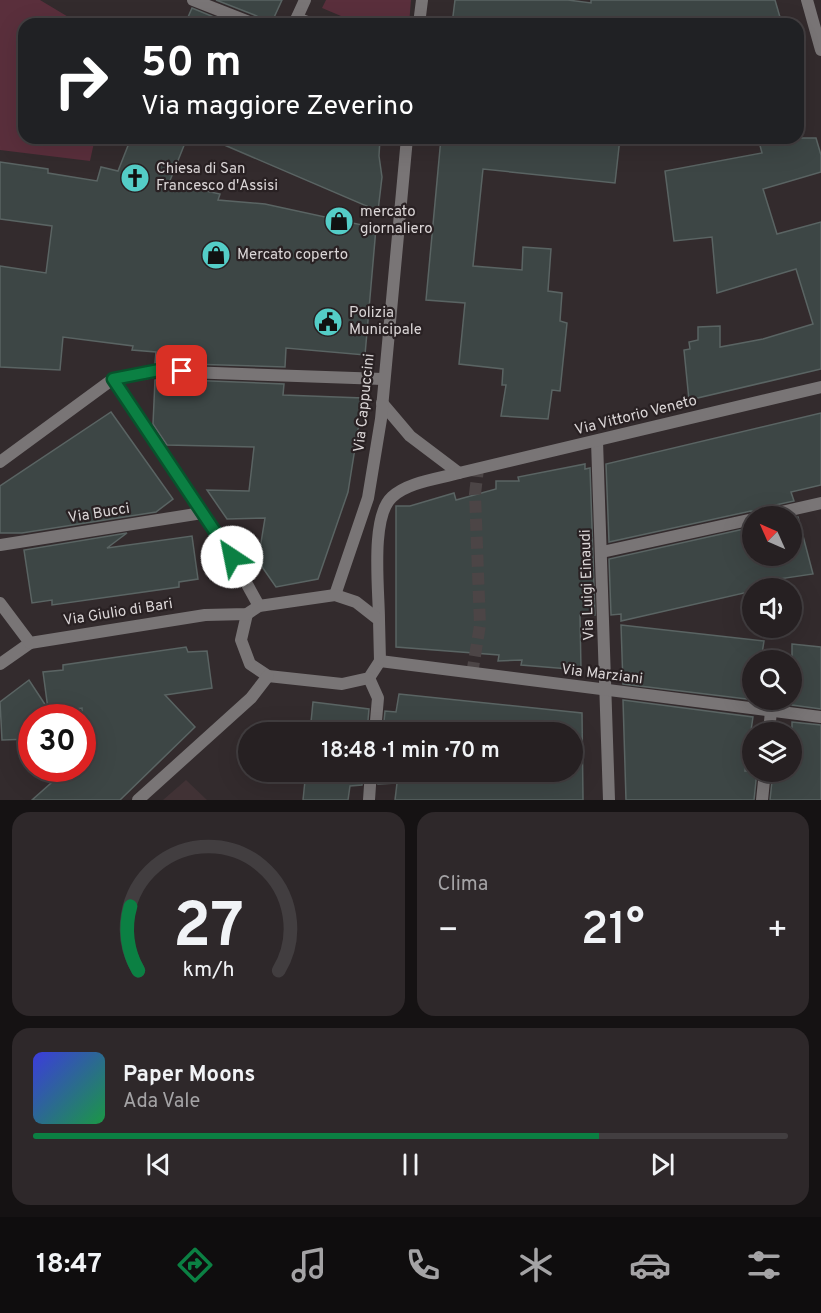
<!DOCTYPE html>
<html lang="it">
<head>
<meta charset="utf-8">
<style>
  body { margin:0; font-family:Overpass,sans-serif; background:#2e282a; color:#f1f3f6; height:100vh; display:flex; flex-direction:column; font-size:22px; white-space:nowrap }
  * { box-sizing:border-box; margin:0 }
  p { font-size:20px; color:#a4a3a5 }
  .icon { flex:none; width:33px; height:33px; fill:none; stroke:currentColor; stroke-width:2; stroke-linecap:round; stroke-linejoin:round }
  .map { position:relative; height:800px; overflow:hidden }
  .side { display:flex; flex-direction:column; gap:12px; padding:12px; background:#151213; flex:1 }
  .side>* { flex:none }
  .top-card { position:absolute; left:18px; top:18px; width:786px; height:126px; border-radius:18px; box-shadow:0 6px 24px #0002,0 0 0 2px #423e40; background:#202124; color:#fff; overflow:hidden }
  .needle { width:39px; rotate:315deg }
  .tools { position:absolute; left:742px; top:506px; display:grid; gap:12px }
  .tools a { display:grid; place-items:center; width:60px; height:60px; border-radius:50%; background:#262022; box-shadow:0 6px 24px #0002,0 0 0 2px #423e40; font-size:30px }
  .speed { position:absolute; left:18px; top:704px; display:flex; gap:12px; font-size:30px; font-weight:700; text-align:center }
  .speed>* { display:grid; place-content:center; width:78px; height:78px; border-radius:50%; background:#262022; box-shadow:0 6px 24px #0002,0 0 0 2px #423e40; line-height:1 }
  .speed .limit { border:9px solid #d22; background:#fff; color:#111 }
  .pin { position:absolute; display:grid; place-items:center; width:51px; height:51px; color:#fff; margin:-26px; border-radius:12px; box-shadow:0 3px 9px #0006 }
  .me { position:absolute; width:66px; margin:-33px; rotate:326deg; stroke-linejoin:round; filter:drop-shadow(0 0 4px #0008) }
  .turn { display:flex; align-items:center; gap:21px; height:126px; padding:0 24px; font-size:27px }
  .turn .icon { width:78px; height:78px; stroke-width:2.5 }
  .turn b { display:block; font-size:42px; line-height:51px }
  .big { font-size:45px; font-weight:600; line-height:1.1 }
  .side .widget { flex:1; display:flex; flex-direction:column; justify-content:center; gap:9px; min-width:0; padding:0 21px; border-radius:18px; background:#2e282a }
  .side .dial { align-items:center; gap:0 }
  .dial svg { height:156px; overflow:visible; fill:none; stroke:#423e40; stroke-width:7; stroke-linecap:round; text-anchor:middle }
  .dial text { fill:#f1f3f6; stroke:none }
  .song { display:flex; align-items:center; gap:18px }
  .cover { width:72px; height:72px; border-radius:9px; background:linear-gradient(135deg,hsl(240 70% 55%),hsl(140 70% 35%)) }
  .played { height:6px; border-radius:3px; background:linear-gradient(90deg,#0b8043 75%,#423e40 75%) }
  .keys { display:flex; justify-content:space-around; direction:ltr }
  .heat { display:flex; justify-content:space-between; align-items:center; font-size:33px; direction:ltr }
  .side .tiles { flex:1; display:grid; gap:12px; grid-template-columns:1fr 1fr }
  .widget:last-child { grid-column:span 2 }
  .trip { position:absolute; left:238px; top:722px; width:345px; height:60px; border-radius:30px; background:#262022; box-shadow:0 6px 24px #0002,0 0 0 2px #423e40; font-weight:600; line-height:60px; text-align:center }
  .tabs { display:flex; height:96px; justify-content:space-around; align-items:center; background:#0f0d0e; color:#a4a3a5 }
  .tabs .icon { width:42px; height:42px }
  .tabs .on { color:#0b8043 }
  .tabs b { font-size:27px; color:#f1f3f6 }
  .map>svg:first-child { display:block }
  .built { fill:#413235 }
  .green { fill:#5a2f3c }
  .building { fill:#3d4645; stroke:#5a6463; stroke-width:1.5 }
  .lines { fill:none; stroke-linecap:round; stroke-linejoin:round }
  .minor-tunnel { stroke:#4c4546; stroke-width:12; stroke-dasharray:12 6; stroke-linecap:butt }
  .pedestrian { stroke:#797576; stroke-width:12 }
  .minor { stroke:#797576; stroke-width:12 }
  .tertiary { stroke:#797576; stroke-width:12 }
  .route-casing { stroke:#07532c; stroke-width:15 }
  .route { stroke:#0b8043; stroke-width:10 }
  .labels { text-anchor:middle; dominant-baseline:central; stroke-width:4.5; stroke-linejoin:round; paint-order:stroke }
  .poi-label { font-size:15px; fill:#dbd6d7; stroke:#292123; text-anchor:start }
  .street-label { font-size:15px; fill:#dbd6d7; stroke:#292123 }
</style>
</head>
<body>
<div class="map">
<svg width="821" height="800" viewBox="0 0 821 800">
  <rect width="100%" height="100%" fill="#332b2d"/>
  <polygon class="built" points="186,780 207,800 163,800"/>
  <g class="green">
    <polygon points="0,0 40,0 80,24 24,24 24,138 95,138 90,161 0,150"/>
    <polygon points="326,0 411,0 409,24 360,24 322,8"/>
  </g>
  <g class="building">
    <polygon points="216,0 282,0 271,24 262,24 257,16"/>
    <polygon points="455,0 568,0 591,3 591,0 775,0 782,24 452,24"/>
    <polygon points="192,8 231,24 185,24"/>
    <polygon points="131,138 187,138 169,183 220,194 218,200 265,204 376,228 365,355 286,348 285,367 155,363 156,352 132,350 133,346 63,337 60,370 0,367 0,266 46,273 52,226 0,219 0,162 48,169 48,173 97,181 101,167 118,171"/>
    <polygon points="208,138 380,138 379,156 382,177 378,211"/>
    <polygon points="441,138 620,138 615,183 483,169 473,266 522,270 523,247 551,249 548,291 562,293 560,321 567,323 560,391 552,390 548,419 501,416 506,385 502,385 503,369 459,364 465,303 426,300"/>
    <polygon points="758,138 816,138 821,155 821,172 763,189 777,234 821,222 821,369 689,400 684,350 690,349 689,342 698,340 698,327 720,326 720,347 763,339 813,324 796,269 717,293 712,237 674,241 665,171 762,153"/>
    <polygon points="160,379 284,384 283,395 363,398 348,492 318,579 276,587 258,561 265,518 227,519 207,490 249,491 254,447 167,445 153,424 155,380"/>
    <polygon points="111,412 173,499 156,512 22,533 0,533 0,486"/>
    <polygon points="821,413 821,485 791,492 794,501 762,508 757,512 751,511 609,542 606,464"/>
    <polygon points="585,464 585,469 590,468 595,615 580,615 581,670 521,665 522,660 498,661 499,655 396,647 396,506 410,506 454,493 456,500 496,489 496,481 519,481 518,477"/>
    <polygon points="798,517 813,574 765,581 767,588 753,588 753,591 621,621 621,614 611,615 609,559 753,527 753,555 792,555 792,518"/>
    <polygon points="127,533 107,548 192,536 198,579 179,582 179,587 52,605 52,600 32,603 24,550"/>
    <polygon points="621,625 764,641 761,660 753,660 753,699 755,700 623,684"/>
    <polygon points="792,644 821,647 821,709 792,705"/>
    <polygon points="186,647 188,652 207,651 212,688 165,695 195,727 120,800 32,800 68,768 82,768 82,708 32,715 32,739 2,740 0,702 29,680 48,709 43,672 63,670 63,665"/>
    <polygon points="399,694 582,713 583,800 395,800 397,783 378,784 379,771 573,771 573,732 383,732 385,711 396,712"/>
    <polygon points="623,700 753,717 745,771 757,771 754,800 626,800"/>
    <polygon points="313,702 369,709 367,732 310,732"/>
    <polygon points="792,722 821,725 821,800 770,800 773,771 792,771"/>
    <polygon points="306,771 363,771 362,785 350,786 348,800 303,800"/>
  </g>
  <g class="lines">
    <polyline class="minor-tunnel" points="472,674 480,625 475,494 478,469"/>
    <polyline class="pedestrian" points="297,18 313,24"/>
    <g class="minor">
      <polyline points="193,0 254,24"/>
      <polyline points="807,0 821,50"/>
      <polyline points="294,24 305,0"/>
      <polyline points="419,24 422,0"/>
      <polyline points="113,379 232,557 259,606"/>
      <polyline points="382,403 410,436 459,473"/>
      <polyline points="597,441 609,800"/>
      <polyline points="0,462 113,379 159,371 383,379"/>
      <polyline points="764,516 821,503"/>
      <polyline points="0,545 202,513"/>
      <polyline points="602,552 753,519"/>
      <polyline points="335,595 368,498 381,419 407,138"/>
      <polyline points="247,614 241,640 250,664 268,676 342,684 369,678 380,661"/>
      <path d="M379,620C379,591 370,517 392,497C408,482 438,479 459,473L821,387"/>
      <polyline points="0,664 30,643"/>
      <polyline points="369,678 378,698 375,732"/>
      <polyline points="769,732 771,711"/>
      <polyline points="138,800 251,698 268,676"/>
      <polyline points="369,800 371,771"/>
      <polyline points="762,800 765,771"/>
    </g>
    <polyline class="tertiary" points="0,603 30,643 205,615 247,614 259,606 335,595 356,602 379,620 380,661 821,717"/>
  </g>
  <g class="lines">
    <g class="route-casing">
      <polyline id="route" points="182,371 159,370 113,379 232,557"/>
    </g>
    <use href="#route" class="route"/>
  </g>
  <defs>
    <g id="church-disc" transform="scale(1.5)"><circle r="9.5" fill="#54cdc7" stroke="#292123"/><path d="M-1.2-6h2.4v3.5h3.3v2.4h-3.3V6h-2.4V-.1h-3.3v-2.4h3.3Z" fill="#111"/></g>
    <g id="shop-disc" transform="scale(1.5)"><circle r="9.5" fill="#54cdc7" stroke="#292123"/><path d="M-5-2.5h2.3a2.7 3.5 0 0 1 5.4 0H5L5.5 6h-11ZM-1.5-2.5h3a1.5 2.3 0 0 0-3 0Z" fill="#111"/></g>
    <g id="civic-disc" transform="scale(1.5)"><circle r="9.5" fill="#54cdc7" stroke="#292123"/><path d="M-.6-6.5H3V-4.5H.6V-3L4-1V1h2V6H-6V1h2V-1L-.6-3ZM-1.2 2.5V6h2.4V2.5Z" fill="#111"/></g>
  </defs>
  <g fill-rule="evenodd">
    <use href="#church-disc" x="135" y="178"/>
    <use href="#shop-disc" x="339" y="221"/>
    <use href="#shop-disc" x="216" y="255"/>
    <use href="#civic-disc" x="328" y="322"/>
  </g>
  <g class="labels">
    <g class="poi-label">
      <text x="156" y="169">Chiesa di San<tspan x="156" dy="17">Francesco d'Assisi</tspan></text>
      <text x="360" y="212">mercato<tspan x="360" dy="17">giornaliero</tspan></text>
      <text x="237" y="255">Mercato coperto</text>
      <text x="349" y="313">Polizia<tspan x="349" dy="17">Municipale</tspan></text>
    </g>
    <g class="street-label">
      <text transform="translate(365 403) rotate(-84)">Via Cappuccini</text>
      <text transform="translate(636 416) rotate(-14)">Via Vittorio Veneto</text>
      <text transform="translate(99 514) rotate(-9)">Via Bucci</text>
      <text transform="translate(588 585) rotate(-92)">Via Luigi Einaudi</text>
      <text transform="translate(118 613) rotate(-9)">Via Giulio di Bari</text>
      <text transform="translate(602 675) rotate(7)">Via Marziani</text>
    </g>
  </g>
</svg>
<div class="tools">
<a><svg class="needle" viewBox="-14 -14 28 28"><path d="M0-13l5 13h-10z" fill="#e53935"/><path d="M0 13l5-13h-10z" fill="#a4a3a5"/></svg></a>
<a><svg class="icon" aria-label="sound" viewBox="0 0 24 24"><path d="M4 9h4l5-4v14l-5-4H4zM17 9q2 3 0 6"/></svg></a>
<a><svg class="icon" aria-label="search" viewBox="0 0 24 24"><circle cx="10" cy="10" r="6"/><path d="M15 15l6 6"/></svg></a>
<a><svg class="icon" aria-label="layers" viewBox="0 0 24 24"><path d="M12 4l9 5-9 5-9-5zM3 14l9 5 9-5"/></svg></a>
</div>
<div class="speed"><div class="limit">30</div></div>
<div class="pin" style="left:182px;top:371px;background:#d93025"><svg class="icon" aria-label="arrive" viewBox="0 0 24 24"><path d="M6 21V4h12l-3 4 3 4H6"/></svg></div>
<svg class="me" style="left:232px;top:557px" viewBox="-20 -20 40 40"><circle r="19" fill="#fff"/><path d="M0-13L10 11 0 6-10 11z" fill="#0b8043"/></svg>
<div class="trip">18:48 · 1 min · 70 m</div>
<div class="top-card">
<div class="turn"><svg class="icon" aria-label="right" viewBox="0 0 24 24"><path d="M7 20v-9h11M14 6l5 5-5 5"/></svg><div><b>50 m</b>Via maggiore Zeverino</div></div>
</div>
</div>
<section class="side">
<div class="tiles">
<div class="widget dial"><svg viewBox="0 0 100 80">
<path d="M14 69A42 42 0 1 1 86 69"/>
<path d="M14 69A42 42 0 0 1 10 36" stroke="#0b8043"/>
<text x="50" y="56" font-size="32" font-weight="700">27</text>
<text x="50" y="72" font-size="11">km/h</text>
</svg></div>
<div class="widget"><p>Clima</p>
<div class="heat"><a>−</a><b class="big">21°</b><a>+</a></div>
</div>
<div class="widget">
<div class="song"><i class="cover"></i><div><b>Paper Moons</b><p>Ada Vale</p></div></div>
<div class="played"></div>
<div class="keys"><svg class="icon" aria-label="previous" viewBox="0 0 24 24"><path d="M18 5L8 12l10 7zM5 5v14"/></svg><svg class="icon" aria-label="pause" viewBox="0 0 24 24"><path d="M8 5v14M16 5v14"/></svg><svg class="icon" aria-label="next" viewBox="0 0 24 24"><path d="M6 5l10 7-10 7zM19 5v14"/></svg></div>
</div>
</div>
</section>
<nav class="tabs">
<b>18:47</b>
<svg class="icon on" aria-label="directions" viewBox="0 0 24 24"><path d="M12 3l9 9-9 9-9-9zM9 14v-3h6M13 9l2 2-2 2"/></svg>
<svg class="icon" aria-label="music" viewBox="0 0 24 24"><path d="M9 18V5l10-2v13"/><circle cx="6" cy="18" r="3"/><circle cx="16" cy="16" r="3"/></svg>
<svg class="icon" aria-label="phone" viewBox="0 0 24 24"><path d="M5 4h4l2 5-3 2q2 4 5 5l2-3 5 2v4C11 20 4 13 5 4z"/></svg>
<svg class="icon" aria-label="climate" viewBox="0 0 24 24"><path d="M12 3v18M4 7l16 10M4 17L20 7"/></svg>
<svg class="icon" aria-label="car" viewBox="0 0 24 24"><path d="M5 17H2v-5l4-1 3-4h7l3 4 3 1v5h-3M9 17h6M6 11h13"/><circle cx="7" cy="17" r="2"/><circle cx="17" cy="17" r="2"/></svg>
<svg class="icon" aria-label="filters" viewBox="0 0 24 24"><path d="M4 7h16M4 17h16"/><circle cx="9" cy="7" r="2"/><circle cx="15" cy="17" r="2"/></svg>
</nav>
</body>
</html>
